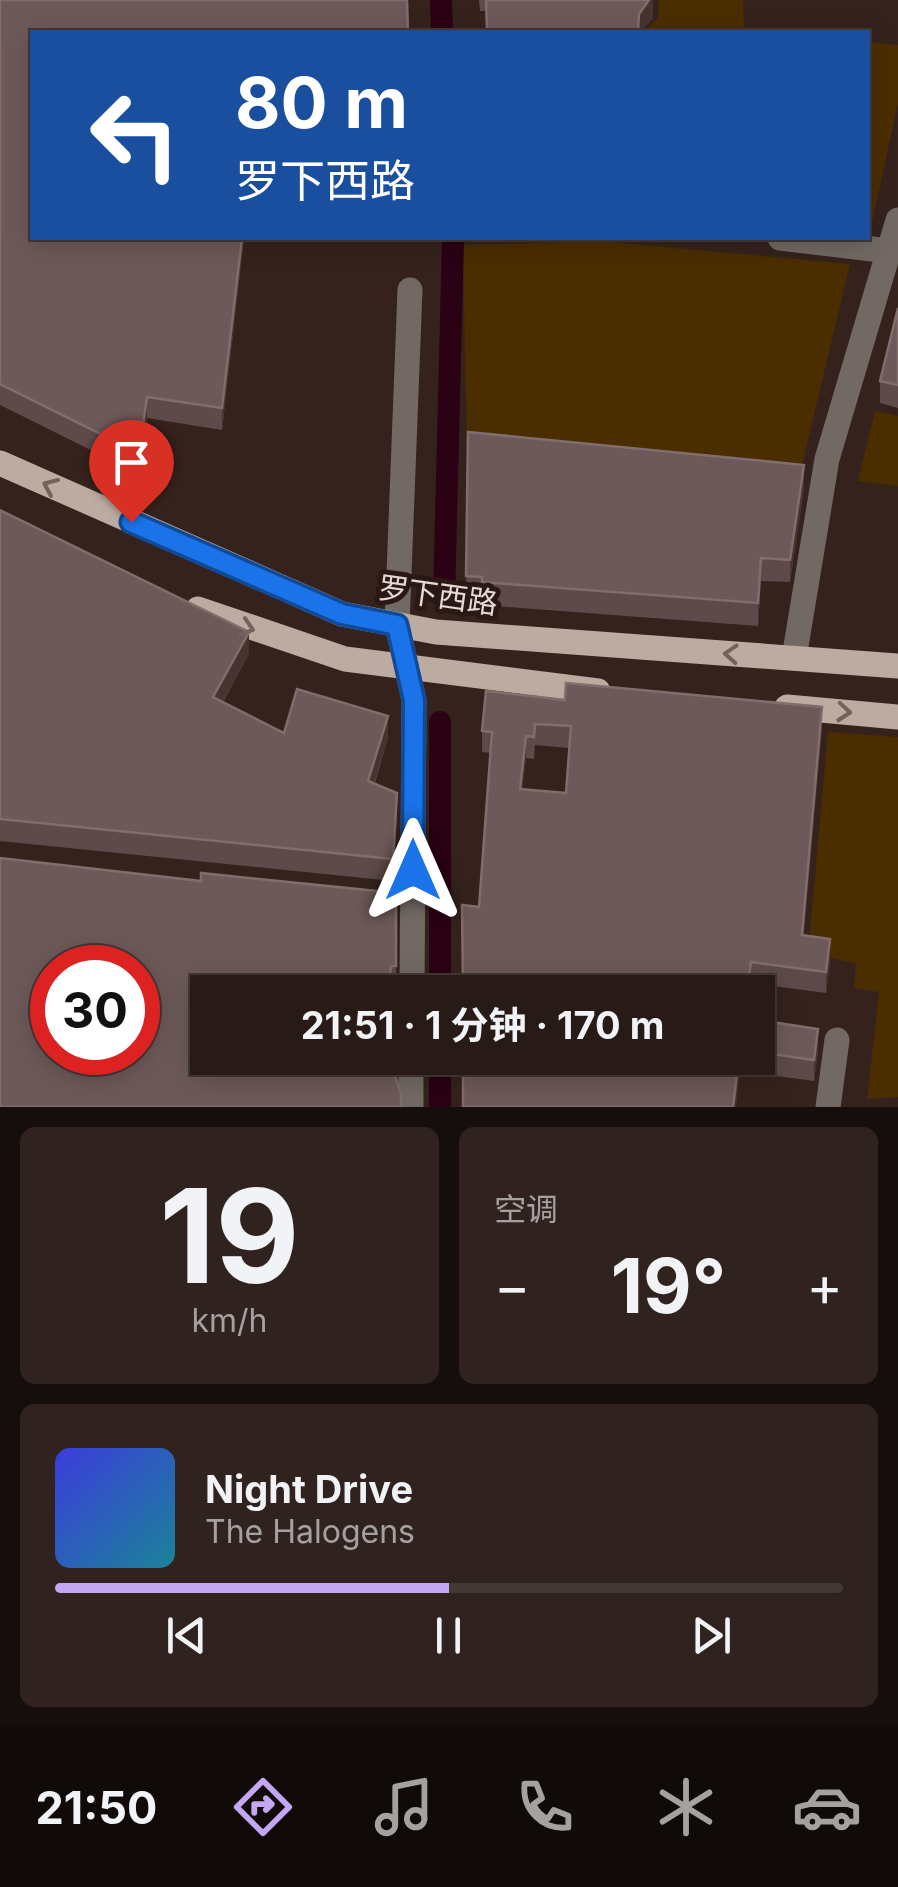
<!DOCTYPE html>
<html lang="zh">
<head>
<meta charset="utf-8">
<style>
  body { margin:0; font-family:Inter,"Noto Sans SC",sans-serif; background:#30231f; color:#f1f3f6; height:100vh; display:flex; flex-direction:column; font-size:38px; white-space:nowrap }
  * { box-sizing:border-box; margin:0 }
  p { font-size:32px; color:#a5a1a1 }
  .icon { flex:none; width:55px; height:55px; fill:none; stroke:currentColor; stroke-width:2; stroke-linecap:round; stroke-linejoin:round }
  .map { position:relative; height:1107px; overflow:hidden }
  .drawer { display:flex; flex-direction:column; gap:20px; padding:20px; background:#160e0c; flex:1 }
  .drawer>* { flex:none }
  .guide { position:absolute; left:30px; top:30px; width:840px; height:210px; border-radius:0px; box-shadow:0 5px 25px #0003,0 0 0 2px #443835; background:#1a4fa0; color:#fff; overflow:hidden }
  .speed { position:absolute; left:30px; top:945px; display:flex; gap:20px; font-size:50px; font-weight:700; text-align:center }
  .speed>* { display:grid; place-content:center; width:130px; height:130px; border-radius:50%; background:#281a16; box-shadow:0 5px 25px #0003,0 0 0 2px #443835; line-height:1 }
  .speed .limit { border:15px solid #d22; background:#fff; color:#111 }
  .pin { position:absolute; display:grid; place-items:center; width:85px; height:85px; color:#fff; margin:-102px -42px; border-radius:50% 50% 50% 0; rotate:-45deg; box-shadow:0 0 10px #0007 }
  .pin .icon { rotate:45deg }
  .me { position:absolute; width:110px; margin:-55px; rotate:0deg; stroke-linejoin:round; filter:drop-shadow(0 0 8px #0008) }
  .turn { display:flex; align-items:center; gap:35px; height:210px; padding:0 40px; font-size:45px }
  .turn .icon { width:130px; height:130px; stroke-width:2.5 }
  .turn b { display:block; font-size:70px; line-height:85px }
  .big { font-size:75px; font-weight:700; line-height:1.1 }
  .drawer .widget { flex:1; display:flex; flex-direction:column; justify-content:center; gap:15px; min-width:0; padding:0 35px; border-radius:15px; background:#30231f }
  .drawer .dial { align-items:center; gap:0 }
  .dial b { font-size:130px; line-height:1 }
  .song { display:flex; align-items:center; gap:30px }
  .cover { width:120px; height:120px; border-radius:15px; background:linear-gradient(135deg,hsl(240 70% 55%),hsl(190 70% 35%)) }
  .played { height:10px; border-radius:5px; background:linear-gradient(90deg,#c3a7f2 50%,#443835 50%) }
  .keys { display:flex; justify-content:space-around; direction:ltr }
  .heat { display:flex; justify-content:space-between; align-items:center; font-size:55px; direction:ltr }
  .drawer .tiles { flex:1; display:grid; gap:20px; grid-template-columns:1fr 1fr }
  .widget:last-child { grid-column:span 2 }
  .trip { position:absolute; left:190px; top:975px; width:585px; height:100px; border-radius:0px; background:#281a16; box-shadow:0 5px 25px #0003,0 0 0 2px #443835; font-weight:700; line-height:100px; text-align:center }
  .tabs { display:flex; height:160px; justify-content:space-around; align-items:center; background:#100a09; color:#a5a1a1 }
  .tabs .icon { width:70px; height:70px }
  .tabs .current { color:#c3a7f2 }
  .tabs b { font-size:45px; color:#f1f3f6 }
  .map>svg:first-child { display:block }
  .green { fill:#4b2e00 }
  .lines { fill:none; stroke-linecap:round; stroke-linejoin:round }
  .canal { stroke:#2b0114; stroke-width:22 }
  .minor { stroke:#726964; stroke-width:25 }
  .major { stroke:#bcaba0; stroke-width:25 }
  .wall { fill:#5e4a4a; fill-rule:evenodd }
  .shaded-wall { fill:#483331 }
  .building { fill:#6d5959; stroke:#806d6c; stroke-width:2.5; fill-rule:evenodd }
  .oneway { stroke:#73625a }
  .route-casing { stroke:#114b97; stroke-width:25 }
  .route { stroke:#1a73e8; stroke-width:18 }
  .labels { text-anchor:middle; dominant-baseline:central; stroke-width:10; stroke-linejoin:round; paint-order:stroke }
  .street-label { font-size:30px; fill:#e6d9d6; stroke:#2a1814 }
</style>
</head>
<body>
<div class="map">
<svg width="898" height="1107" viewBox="0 0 898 1107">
  <rect width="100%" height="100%" fill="#35221d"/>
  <g class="green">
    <polygon points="658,0 743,0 744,28 787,32 643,32 659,17"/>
    <polygon points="868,42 898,45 898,103 871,228 868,227"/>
    <polygon points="600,241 850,264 797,486 467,452 463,245"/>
    <polygon points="875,411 898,416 898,486 858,481"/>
    <polygon points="828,732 898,737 898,1097 867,1099 879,992 854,988 856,963 808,954"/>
  </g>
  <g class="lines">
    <g class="canal">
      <polyline points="441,0 442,32"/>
      <polyline points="444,599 453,238"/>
      <polyline points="440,992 440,722"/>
      <polyline points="440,1058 440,1107"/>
    </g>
    <g class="minor">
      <polyline points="780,238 889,251"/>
      <polyline points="410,290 397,625 414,700 412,992"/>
      <polyline points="794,658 827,459 898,220"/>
      <polyline points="411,1107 411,1058"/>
      <polyline points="828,1107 837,1040"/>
    </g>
    <g class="major">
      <polyline points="0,463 342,614 436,632 898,666"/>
      <polyline points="198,609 345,659 598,691"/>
      <polyline points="787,707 898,717"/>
    </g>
  </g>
  <g class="wall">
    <polygon points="0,0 32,32 32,238 244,238 222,430 147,418 139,474 0,405"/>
    <polygon points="479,0 653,0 653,18 641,32 487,32 486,11 480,11"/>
    <polygon points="898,308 898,408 880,403 880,381"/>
    <polygon points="468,432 804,488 790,582 761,581 758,626 482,605 482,599 466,599"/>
    <polygon points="0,510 249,654 223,702 284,733 388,738 375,783 397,815 393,881 0,841"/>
    <path d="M486,691L822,728L803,935L830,961L826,993L751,983L479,907L490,753L482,752V731ZM535,745L569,748L566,793L522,789L526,758L534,759Z"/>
    <polygon points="201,881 396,893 396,991 391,991 391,992 208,992 0,1107"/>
    <polygon points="758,1020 818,1051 814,1081 740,1071 463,1058 758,1058"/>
  </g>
  <g class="shaded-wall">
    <polygon points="649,0 653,0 653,18 641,32 638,32 639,14"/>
    <polygon points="242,238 244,238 222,430 222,408"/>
    <polygon points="147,397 147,418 139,474 139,453"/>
    <polygon points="804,465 804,488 790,582 790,560"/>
    <polygon points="761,558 761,581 758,626 758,603"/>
    <polygon points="249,632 249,654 213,719 213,697"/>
    <polygon points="822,707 822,728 802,957 802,935"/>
    <polygon points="388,716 388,738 368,803 368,781"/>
    <polygon points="526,736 526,758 520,810 520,789"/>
    <polygon points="397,793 397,815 393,881 393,859"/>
    <polygon points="830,939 830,961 826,993 826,972"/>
    <polygon points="751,962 751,983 750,992 747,992"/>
    <polygon points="818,1029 818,1051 814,1081 814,1060"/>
    <polygon points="739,1058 740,1071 736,1107 733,1107"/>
  </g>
  <g class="building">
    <polygon points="0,0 407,0 408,32 32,32 32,238 242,238 222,408 147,397 139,453 0,384"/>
    <polygon points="486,0 649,0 639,14 638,32 487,32"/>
    <polygon points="898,308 898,385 880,381"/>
    <polygon points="468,432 804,465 790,560 761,558 758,603 482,582 482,577 466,576"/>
    <polygon points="0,510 249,632 213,697 284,733 297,689 388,716 368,781 397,793 393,859 0,819"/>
    <path d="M566,683L822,707L802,935L830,939L826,972L751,962L747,992H463L462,905L479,907L492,732L482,731L486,691L565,700ZM535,724L571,726L566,793L520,789L526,736L534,737Z"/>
    <path d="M0,858L201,881V873L396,893V966H391L388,992H208V1058H369L367,1071L395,1075L401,1094V1107H0ZM52,968H138V1052H52Z"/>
    <polygon points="758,1020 818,1029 814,1060 758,1052"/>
    <polygon points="463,1058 739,1058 733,1107 463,1107"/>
  </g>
  <defs><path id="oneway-chevron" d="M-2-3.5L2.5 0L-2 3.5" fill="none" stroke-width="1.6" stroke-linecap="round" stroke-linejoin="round" transform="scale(2.5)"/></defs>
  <g class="oneway">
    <use href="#oneway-chevron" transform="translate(50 486) rotate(-156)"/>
    <use href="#oneway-chevron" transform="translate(247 628) rotate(18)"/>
    <use href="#oneway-chevron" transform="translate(731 654) rotate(-176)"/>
    <use href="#oneway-chevron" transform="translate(844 712) rotate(5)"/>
  </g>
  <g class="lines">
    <g class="route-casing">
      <polyline id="route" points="131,522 342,614 397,625 414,700 413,870"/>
    </g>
    <use href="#route" class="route"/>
  </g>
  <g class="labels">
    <g class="street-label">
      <text transform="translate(438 595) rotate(8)">罗下西路</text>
    </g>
  </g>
</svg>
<div class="speed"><div class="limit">30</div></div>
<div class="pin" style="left:131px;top:522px;background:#d93025"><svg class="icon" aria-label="arrive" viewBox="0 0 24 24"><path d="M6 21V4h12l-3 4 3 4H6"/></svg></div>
<svg class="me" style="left:413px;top:870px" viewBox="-20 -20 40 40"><path d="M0-17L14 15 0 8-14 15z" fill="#1a73e8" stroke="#fff" stroke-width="4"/></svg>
<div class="trip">21:51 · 1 分钟 · 170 m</div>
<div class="guide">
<div class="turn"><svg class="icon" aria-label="left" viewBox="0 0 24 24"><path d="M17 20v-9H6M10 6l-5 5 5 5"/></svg><div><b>80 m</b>罗下西路</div></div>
</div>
</div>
<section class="drawer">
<div class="tiles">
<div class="widget dial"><b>19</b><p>km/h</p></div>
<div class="widget"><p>空调</p>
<div class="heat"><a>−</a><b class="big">19°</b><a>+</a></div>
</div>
<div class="widget">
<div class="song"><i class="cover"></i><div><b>Night Drive</b><p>The Halogens</p></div></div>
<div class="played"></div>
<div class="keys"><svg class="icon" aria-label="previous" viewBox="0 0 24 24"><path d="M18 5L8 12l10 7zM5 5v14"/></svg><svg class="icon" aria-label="pause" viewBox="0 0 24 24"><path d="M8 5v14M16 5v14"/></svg><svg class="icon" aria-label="next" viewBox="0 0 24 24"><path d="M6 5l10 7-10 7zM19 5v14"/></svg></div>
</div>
</div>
</section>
<nav class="tabs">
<b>21:50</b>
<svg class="icon current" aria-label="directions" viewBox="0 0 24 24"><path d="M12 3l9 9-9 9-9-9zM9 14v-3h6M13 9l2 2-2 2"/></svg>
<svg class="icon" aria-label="music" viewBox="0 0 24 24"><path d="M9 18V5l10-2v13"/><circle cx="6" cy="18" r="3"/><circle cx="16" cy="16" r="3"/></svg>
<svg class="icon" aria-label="phone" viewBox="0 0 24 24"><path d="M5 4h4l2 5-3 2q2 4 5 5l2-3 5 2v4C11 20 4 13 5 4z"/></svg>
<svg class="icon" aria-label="climate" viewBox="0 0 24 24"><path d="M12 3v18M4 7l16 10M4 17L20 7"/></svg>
<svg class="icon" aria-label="car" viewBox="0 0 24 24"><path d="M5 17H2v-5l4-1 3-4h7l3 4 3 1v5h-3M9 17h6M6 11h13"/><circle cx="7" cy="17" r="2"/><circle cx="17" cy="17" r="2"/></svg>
</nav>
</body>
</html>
